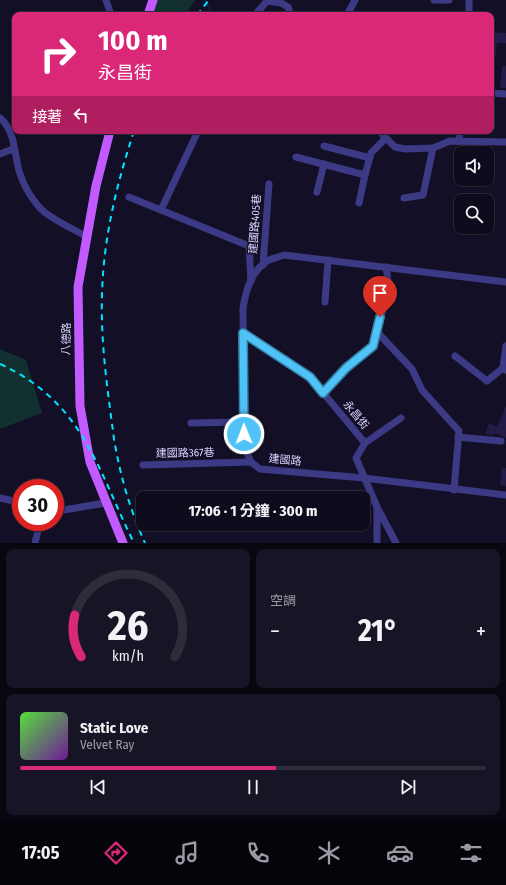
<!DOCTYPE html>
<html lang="zh-TW">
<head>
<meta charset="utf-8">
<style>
  body { margin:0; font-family:"Fira Sans Condensed","Noto Sans TC",sans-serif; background:#171425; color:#f1f3f6; height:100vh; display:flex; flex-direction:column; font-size:15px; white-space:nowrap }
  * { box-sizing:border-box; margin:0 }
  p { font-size:13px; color:#9b9ba3 }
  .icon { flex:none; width:22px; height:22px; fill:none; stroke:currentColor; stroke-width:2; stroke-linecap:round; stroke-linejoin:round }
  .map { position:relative; height:543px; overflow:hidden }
  .panel { display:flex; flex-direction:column; gap:6px; padding:6px; background:#08060f; flex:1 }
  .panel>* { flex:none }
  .top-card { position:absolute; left:12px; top:12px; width:482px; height:122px; border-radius:8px; box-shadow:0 1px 3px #0004,0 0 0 1px #2e2b3b; background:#db2777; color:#fff; overflow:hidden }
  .fabs { position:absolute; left:454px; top:146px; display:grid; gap:8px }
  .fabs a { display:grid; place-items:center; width:40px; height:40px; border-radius:8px; background:#0e0b1c; box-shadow:0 1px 3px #0004,0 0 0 1px #2e2b3b; font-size:20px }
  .speed { position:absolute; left:12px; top:479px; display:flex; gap:8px; font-size:20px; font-weight:700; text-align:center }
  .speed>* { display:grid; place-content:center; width:52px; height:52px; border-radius:50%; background:#0e0b1c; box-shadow:0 1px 3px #0004,0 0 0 1px #2e2b3b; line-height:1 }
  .speed .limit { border:6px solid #d22; background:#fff; color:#111 }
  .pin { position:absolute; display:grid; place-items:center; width:34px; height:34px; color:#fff; margin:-41px -17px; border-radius:50% 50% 50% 0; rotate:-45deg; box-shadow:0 0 4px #0007 }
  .pin .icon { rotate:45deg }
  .me { position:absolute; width:44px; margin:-22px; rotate:359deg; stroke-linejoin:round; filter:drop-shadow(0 0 3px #0008) }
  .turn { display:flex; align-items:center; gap:14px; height:84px; padding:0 20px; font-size:18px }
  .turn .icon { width:52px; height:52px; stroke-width:2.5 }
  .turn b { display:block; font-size:28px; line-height:34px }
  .then { display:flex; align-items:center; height:38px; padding:0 20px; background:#0003; gap:8px; font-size:15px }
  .big { font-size:30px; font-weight:700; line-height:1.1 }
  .panel .tile { flex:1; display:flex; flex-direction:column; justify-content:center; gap:6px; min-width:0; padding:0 14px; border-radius:8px; background:#171425 }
  .panel .dial { align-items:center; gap:0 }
  .dial svg { height:104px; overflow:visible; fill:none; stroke:#2e2b3b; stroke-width:7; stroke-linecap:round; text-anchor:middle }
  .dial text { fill:#f1f3f6; stroke:none }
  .song { display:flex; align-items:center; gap:12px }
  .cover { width:48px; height:48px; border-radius:6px; background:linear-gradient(135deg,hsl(110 70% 55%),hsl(280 70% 35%)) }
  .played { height:4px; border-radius:2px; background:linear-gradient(90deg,#db2777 55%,#2e2b3b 55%) }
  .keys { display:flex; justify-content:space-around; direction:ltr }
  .heat { display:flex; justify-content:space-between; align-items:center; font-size:22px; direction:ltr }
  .panel .tiles { flex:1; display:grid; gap:6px; grid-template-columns:1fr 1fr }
  .tile:last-child { grid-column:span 2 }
  .trip { position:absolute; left:136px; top:491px; width:234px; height:40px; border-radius:8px; background:#0e0b1c; box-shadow:0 1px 3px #0004,0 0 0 1px #2e2b3b; font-weight:700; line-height:40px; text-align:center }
  .dock { display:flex; height:64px; justify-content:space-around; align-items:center; background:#06040b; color:#9b9ba3 }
  .dock .icon { width:28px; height:28px }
  .dock .active { color:#db2777 }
  .dock b { font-size:18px; color:#f1f3f6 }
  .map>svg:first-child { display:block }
  .green { fill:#12302f }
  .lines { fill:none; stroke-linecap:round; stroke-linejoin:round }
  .stream { stroke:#0c2248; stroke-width:2 }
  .building { fill:#241b47 }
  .minor { stroke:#3d3a85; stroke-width:7 }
  .major { stroke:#c25bff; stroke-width:9 }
  .rail { stroke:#00e5ff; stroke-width:2; stroke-dasharray:6 5; stroke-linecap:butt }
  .route-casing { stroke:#337fa1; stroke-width:10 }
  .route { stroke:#4fc3f7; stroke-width:7 }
  .labels { text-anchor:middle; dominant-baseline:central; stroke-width:3; stroke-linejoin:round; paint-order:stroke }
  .street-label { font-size:11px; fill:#d9d4ff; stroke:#130f26 }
</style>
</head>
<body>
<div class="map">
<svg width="506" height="543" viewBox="0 0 506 543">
  <rect width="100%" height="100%" fill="#130f26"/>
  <g class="green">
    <polygon points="155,0 195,0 185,15 152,15"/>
    <polygon points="0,349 26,360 42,413 0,429"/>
  </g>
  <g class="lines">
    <polyline class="stream" points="205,0 213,15"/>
  </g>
  <g class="building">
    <polygon points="491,32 506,33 506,43 497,43 495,60 491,60"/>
    <polygon points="502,66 506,66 506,88 500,88"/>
    <polygon points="506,406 506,438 495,433 494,435 485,434 489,423 497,427"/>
    <polygon points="502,468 506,468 506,486 500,485"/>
  </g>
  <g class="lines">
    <g class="minor">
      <polyline points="106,0 111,15"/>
      <polyline points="434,0 449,0"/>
      <polyline points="255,15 267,1 281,3 288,7 291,15"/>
      <polyline points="347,15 355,0"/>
      <polyline points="469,15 469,0"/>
      <polyline points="491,93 506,94"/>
      <path d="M0,118C16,131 14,156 20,174C24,186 32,199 40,208C50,219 74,229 87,237"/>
      <polyline points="379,131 395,147 405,149 433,148 450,141 506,142"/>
      <polyline points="459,141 460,131"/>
      <polyline points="324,146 370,158"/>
      <polyline points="0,154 13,149"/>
      <polyline points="296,157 365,175 371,153 386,138"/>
      <polyline points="317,192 324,164"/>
      <polyline points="129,197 249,246 251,281"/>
      <polyline points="404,198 423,195 433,148"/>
      <polyline points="359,203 365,175"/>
      <polyline points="161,210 198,131"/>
      <polyline points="263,265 269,184"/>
      <path d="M506,282L284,255C279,257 273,258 269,260C252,269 245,292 243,309L244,446L251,462L260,469L364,478L506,495"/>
      <polyline points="325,302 328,260"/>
      <polyline points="377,332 412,369 422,390 459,431 454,490"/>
      <polyline points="243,333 310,377 365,443 356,458 377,507 396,543"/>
      <polyline points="455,356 487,381 503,368"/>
      <polyline points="505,370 503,368 506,346"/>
      <polyline points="323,393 346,368 373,346 389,287 386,267"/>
      <polyline points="191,423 243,422"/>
      <polyline points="458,437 501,441"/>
      <polyline points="365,443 401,418"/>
      <polyline points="143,465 251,462"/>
      <polyline points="0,498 21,503"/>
      <polyline points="55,509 64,510 105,503"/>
      <polyline points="377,509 377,543"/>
      <polyline points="35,543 40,522"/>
    </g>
    <g class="major">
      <polyline points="148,15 153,0"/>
      <polyline points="110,131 96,186 78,287 80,406 90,462 123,543"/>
    </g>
    <g class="rail">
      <polyline points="197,15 209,0"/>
      <path d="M134,131C113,196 100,253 102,321C103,361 109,400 114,439C120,475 130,510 145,543"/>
      <path d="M0,364C83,402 97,468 134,543"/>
    </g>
  </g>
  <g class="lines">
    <g class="route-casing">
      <polyline id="route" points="244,434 243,333 310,377 323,393 346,368 373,346 380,317"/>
    </g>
    <use href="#route" class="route"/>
  </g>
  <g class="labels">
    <g class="street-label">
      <text transform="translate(255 224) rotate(-86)">建國路405巷</text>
      <text transform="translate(66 339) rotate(-90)">八德路</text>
      <text transform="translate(356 415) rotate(50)">永昌街</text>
      <text transform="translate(185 453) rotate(-1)">建國路367巷</text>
      <text transform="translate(285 460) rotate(5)">建國路</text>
    </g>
  </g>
</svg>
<div class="fabs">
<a><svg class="icon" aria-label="sound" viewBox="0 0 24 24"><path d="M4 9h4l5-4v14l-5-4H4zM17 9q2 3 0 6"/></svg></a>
<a><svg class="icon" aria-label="search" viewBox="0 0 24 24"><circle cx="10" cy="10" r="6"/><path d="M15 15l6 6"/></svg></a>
</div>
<div class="speed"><div class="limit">30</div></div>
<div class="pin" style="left:380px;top:317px;background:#d93025"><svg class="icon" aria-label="arrive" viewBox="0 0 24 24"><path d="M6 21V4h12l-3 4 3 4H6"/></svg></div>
<svg class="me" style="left:244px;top:434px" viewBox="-20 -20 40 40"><circle r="17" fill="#4fc3f7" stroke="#fff" stroke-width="3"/><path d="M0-11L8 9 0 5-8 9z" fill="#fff"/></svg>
<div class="trip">17:06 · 1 分鐘 · 300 m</div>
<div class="top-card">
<div class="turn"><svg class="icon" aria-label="right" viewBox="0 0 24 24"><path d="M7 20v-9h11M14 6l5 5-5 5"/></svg><div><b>100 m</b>永昌街</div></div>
<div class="then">接著<svg class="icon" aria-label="left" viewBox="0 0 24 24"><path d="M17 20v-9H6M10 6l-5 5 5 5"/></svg></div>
</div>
</div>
<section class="panel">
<div class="tiles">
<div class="tile dial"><svg viewBox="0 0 100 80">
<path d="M14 69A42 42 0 1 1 86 69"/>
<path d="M14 69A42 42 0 0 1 9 37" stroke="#db2777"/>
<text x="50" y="56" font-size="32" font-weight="700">26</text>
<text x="50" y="72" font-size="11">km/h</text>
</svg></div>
<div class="tile"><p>空調</p>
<div class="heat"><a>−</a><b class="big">21°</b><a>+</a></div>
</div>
<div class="tile">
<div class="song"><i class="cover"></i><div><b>Static Love</b><p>Velvet Ray</p></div></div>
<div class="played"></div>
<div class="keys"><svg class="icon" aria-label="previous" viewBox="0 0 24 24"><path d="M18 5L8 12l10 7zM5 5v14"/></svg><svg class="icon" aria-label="pause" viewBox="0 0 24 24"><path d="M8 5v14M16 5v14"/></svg><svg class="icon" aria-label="next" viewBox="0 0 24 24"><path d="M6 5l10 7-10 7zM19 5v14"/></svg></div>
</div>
</div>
</section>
<nav class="dock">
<b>17:05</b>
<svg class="icon active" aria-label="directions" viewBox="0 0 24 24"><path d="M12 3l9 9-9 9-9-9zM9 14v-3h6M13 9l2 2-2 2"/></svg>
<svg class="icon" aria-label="music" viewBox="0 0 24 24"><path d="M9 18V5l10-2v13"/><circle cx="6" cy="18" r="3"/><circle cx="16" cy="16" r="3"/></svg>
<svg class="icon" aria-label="phone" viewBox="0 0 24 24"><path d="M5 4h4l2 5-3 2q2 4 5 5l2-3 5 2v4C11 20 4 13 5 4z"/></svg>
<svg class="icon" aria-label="climate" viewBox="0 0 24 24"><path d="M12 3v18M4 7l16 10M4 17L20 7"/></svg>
<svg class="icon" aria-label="car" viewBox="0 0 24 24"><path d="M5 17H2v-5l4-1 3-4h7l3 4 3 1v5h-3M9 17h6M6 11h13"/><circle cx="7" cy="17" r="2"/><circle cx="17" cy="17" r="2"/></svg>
<svg class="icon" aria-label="filters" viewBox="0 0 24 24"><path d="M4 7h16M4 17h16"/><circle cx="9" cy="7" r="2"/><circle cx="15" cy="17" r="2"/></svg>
</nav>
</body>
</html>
